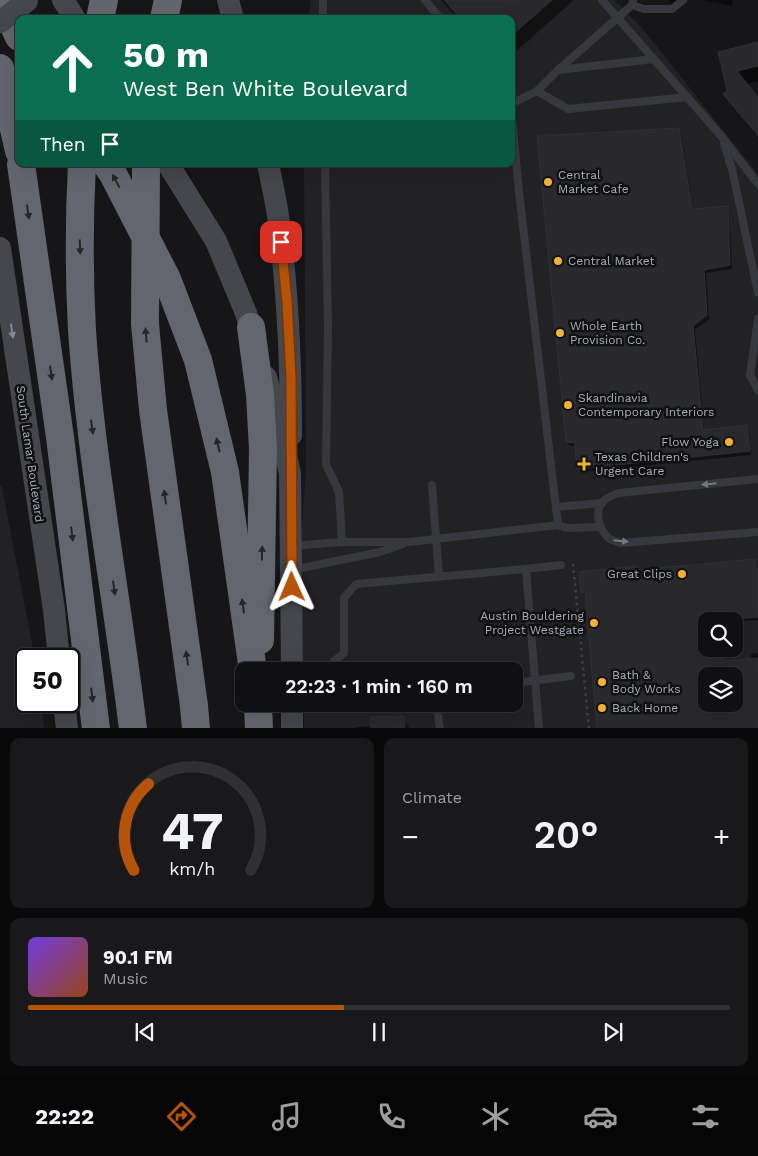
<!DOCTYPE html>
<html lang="en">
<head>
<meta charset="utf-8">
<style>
  body { margin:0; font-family:"Work Sans",sans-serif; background:#19191b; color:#f1f3f6; height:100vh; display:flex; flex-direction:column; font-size:19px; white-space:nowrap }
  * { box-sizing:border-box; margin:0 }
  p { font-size:16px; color:#9c9d9f }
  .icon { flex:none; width:28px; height:28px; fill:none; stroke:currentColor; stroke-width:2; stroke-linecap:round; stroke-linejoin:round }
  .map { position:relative; height:728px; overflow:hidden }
  .sheet { display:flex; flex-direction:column; gap:10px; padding:10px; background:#09090a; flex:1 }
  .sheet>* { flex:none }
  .guide { position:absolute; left:15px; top:15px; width:500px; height:152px; border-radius:10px; box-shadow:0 5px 20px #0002,0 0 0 1px #303032; background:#0b6e4f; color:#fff; overflow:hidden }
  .tools { position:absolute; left:698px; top:612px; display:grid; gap:10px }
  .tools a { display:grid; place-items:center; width:45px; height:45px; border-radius:10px; background:#101012; box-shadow:0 5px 20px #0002,0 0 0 1px #303032; font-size:25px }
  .speed { position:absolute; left:15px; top:648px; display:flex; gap:10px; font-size:25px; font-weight:700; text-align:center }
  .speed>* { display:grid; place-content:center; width:65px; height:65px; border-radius:50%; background:#101012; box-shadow:0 5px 20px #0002,0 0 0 1px #303032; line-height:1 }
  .speed .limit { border:2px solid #111; border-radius:8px; background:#fff; color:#111 }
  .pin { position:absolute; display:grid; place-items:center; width:42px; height:42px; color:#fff; margin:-21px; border-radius:10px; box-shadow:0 2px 8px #0006 }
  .me { position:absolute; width:55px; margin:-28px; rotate:359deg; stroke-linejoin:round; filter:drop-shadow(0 0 4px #0008) }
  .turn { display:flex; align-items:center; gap:18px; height:105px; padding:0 25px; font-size:22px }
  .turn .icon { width:65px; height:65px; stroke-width:2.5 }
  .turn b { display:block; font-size:35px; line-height:42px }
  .then { display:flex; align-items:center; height:48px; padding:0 25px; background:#0003; gap:10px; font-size:19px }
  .big { font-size:38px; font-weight:600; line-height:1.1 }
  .sheet .card { flex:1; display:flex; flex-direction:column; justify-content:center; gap:8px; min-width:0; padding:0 18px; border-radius:10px; background:#19191b }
  .sheet .dial { align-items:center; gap:0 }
  .dial svg { height:130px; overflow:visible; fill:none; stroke:#303032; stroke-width:7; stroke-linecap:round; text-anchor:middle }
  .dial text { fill:#f1f3f6; stroke:none }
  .song { display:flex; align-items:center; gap:15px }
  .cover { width:60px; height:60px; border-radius:8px; background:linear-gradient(135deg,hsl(260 70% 55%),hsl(20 70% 35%)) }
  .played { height:5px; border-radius:2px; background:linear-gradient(90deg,#b45309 45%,#303032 45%) }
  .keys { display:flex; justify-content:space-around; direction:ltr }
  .heat { display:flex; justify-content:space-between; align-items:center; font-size:28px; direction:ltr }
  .sheet .tiles { flex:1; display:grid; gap:10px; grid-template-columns:1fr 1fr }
  .card:last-child { grid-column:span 2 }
  .trip { position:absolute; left:235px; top:662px; width:288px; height:50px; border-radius:10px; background:#101012; box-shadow:0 5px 20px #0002,0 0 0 1px #303032; font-weight:600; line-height:50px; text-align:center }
  .menu { display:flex; height:80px; justify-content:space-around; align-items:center; background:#060607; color:#9c9d9f }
  .menu .icon { width:35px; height:35px }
  .menu .current { color:#b45309 }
  .menu b { font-size:22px; color:#f1f3f6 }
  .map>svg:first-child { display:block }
  .built { fill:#222225; fill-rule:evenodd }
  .shadow { fill:#0007; fill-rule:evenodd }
  .building { fill:#29292c; stroke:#303034; fill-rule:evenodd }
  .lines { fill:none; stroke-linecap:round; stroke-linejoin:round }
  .path { stroke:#3d3f44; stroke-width:2.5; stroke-dasharray:2.5 4; stroke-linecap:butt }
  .service { stroke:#37383d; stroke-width:8 }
  .secondary { stroke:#45474d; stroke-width:22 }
  .motorway { stroke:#63666e; stroke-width:28 }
  .secondary-bridge { stroke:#45474d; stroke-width:22 }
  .motorway-bridge { stroke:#63666e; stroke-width:28 }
  .oneway { fill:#26262a }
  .oneway2 { fill:#858993 }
  .oneway3 { fill:#757881 }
  .route-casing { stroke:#753606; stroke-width:12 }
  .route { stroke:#b45309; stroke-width:9 }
  .poi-dot { fill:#f2b134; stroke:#111113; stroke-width:2 }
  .labels { text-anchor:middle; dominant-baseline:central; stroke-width:5; stroke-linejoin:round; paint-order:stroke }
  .poi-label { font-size:12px; fill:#a8adb8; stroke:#111113; text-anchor:start }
  .street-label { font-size:12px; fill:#a8adb8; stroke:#111113 }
</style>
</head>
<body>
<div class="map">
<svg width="758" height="729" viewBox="0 0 758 729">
  <rect width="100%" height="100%" fill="#161618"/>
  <g class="built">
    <path d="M310,0H614L643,29L758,174V728H304V704H514V671H303L301,540L306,469L304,164H511V19H309ZM706,621H734V649H706ZM706,676H734V704H706Z"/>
    <polygon points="0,486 2,487 35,659 26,659 26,701 41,701 44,728 0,728"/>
  </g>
  <g class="shadow">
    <polygon points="441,0 574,0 514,53 517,59 511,65 511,19 458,19"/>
    <polygon points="668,0 684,0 681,6 671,4"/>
    <polygon points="702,0 733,0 732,6"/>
    <polygon points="758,44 758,81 746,84 758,99 758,138 733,107 725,94 729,91 720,52"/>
    <polygon points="679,130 681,133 693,211 727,207 729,211 732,269 706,273 709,319 695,330 704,431 747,427 749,430 751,455 581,472 578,468 576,446 570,446 567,442"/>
    <path d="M755,560L758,569V620L734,622L706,621V649H725L726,662L751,660V654L758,653V729H598L586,595H584L582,592L637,567L638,571ZM706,676H734V704H706Z"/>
    <polygon points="403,718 410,729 356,729 356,727 372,726"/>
  </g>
  <g class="building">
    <polygon points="444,0 552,0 511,36 511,19 461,19"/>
    <polygon points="758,42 758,66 737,71 758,97 758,136 723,94 727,90 718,52"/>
    <polygon points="679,128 692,209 728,206 730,265 704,270 707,315 693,326 703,430 747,425 750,451 577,469 575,443 566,442 537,136"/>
    <path d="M755,559L756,568H758V617L706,621V649H724L725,661L758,658V729H597L585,592L581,593L579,572L637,566L638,570ZM706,676H734V704H706Z"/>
    <polygon points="404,716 405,728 371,729 371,717"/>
  </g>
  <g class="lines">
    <polyline class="path" points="573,564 589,729"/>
    <g class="service">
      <polyline points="425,0 441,19"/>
      <polyline points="602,0 722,137 758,184"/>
      <polyline points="632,5 644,9 672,9 683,0"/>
      <polyline points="323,19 323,0"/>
      <polyline points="654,59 558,70 537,91 568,109 687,97"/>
      <polyline points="558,70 632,5 633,0"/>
      <polyline points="511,104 537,91"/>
      <polyline points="511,108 519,192 558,525"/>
      <polyline points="724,144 732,169 758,293"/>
      <polyline points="325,164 328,326 326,464 339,492 342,542"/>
      <polyline points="758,319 750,375 758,390"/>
      <path d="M758,479L619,493C613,495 605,498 602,503C594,513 600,532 610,539C613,541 617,542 621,543L758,532"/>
      <polyline points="432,485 439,576"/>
      <polyline points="556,507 602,503"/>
      <polyline points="292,546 342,542 409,542 558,525 566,528 601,527"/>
      <polyline points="526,569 561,565"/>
      <polyline points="292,570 380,552 403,544"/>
      <polyline points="332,671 334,661 344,653 344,598 356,584 526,569 539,729"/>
      <polyline points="514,683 571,676"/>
      <polyline points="436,704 440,729"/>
    </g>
    <g class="secondary">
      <polyline points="63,0 75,19"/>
      <polyline points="228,0 233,19"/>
      <polyline points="168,164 216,241 246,313 256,344"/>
      <path d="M268,164C272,184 277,204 279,224C288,294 291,365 291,435"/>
      <polyline points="0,248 54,610 59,659"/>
      <polyline points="266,377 280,426 290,474 292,671"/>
      <polyline points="64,701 67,729"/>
      <polyline points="292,704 292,729"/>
    </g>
    <g class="motorway">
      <polyline points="2,0 19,37"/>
      <polyline points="100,19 104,0"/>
      <polyline points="164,19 168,0"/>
      <polyline points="0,68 19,151"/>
      <polyline points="21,164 60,437 96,729"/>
      <path d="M82,164C79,219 79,275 82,330C91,463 117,596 133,729"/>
      <polyline points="106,164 113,174 167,279 198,360 225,472 253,671"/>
      <polyline points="251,327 260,395 263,449 260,640"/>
      <polyline points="258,704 259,729"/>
      <polyline points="194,706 196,729"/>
    </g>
    <polyline class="secondary-bridge" points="0,22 27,1"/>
    <polyline class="motorway-bridge" points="146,164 145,324 153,410 194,706"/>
  </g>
  <defs><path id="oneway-solid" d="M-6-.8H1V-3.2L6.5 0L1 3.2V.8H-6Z" transform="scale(1.25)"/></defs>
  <g class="oneway">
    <use href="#oneway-solid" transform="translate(116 181) rotate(-118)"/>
    <use href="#oneway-solid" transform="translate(28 212) rotate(82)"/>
    <use href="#oneway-solid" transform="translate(80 247) rotate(88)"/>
    <use href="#oneway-solid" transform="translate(146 335) rotate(-95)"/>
    <use href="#oneway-solid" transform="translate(51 373) rotate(82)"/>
    <use href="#oneway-solid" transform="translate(92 427) rotate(82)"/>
    <use href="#oneway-solid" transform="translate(218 445) rotate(-103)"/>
    <use href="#oneway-solid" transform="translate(165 497) rotate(-98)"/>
    <use href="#oneway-solid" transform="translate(72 534) rotate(83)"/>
    <use href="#oneway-solid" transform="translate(262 553) rotate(-89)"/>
    <use href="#oneway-solid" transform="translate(114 588) rotate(82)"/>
    <use href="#oneway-solid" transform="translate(243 606) rotate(-98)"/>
    <use href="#oneway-solid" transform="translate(187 658) rotate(-98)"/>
    <use href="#oneway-solid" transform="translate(92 695) rotate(83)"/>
  </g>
  <use class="oneway2" href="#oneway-solid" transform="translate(12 331) rotate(82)"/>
  <g class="oneway3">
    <use href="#oneway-solid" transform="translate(709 484) rotate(174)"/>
    <use href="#oneway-solid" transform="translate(621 541) rotate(6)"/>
  </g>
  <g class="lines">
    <g class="route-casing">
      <polyline id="route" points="281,242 287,301 291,378 292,587"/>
    </g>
    <use href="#route" class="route"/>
  </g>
  <g class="poi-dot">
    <circle cx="548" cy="182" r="5"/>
    <circle cx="558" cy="261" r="5"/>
    <circle cx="560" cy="333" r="5"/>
    <circle cx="568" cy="405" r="5"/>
    <circle cx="729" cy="442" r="5"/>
    <path d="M581.5 456.5h5v5h5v5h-5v5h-5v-5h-5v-5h5z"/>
    <circle cx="682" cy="574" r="5"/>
    <circle cx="594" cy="623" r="5"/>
    <circle cx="602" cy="682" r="5"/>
    <circle cx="602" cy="708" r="5"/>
  </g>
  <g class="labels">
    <g class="poi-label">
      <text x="558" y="175">Central<tspan x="558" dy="14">Market Cafe</tspan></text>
      <text x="568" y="261">Central Market</text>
      <text x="570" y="326">Whole Earth<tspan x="570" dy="14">Provision Co.</tspan></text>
      <text x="578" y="398">Skandinavia<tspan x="578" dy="14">Contemporary Interiors</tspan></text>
      <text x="719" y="442" text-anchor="end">Flow Yoga</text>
      <text x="595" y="457">Texas Children's<tspan x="595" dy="14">Urgent Care</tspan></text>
      <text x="672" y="574" text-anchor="end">Great Clips</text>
      <text x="584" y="616" text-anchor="end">Austin Bouldering<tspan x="584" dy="14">Project Westgate</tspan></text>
      <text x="612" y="675">Bath &amp;<tspan x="612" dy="14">Body Works</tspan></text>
      <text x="612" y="708">Back Home</text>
    </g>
    <g class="street-label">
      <text transform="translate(30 454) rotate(82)">South Lamar Boulevard</text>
    </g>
  </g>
</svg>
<div class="tools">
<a><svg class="icon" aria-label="search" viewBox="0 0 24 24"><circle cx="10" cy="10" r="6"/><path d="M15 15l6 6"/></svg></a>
<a><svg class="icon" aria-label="layers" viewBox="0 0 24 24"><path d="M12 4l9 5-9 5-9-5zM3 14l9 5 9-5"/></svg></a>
</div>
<div class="speed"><div class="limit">50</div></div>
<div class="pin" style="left:281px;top:242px;background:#d93025"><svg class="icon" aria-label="arrive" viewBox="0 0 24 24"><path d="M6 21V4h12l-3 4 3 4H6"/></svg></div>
<svg class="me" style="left:292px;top:587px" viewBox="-20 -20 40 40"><path d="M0-17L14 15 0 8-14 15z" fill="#b45309" stroke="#fff" stroke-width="4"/></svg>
<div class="trip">22:23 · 1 min · 160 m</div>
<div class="guide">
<div class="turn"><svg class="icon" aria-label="ahead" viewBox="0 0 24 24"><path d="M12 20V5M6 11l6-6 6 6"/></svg><div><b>50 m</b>West Ben White Boulevard</div></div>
<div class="then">Then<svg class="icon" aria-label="arrive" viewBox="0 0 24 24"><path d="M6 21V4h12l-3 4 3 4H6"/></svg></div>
</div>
</div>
<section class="sheet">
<div class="tiles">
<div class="card dial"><svg viewBox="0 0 100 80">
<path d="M14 69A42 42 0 1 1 86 69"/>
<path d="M14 69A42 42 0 0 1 23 16" stroke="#b45309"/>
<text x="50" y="56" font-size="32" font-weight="700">47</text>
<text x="50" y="72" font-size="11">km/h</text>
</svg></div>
<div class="card"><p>Climate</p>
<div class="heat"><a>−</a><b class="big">20°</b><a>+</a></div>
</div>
<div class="card">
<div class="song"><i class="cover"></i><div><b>90.1 FM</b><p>Music</p></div></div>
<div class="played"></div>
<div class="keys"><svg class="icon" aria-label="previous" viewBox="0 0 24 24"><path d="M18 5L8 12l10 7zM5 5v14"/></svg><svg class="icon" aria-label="pause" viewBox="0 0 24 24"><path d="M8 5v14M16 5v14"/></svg><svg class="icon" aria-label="next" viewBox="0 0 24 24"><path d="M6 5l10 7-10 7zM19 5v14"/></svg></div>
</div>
</div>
</section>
<nav class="menu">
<b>22:22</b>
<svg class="icon current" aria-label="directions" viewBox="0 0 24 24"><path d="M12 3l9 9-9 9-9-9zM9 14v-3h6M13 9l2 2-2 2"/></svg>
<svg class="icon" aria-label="music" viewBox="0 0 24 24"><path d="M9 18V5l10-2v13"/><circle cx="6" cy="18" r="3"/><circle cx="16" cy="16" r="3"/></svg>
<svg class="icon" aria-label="phone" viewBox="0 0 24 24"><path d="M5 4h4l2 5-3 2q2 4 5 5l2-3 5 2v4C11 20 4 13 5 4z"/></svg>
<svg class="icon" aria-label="climate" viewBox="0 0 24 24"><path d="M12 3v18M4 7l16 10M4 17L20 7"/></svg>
<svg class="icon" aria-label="car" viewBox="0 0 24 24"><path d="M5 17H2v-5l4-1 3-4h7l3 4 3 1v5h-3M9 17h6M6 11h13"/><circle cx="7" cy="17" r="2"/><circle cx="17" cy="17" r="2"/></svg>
<svg class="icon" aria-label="filters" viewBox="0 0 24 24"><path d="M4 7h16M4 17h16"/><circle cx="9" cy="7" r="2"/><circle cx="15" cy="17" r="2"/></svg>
</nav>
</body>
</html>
